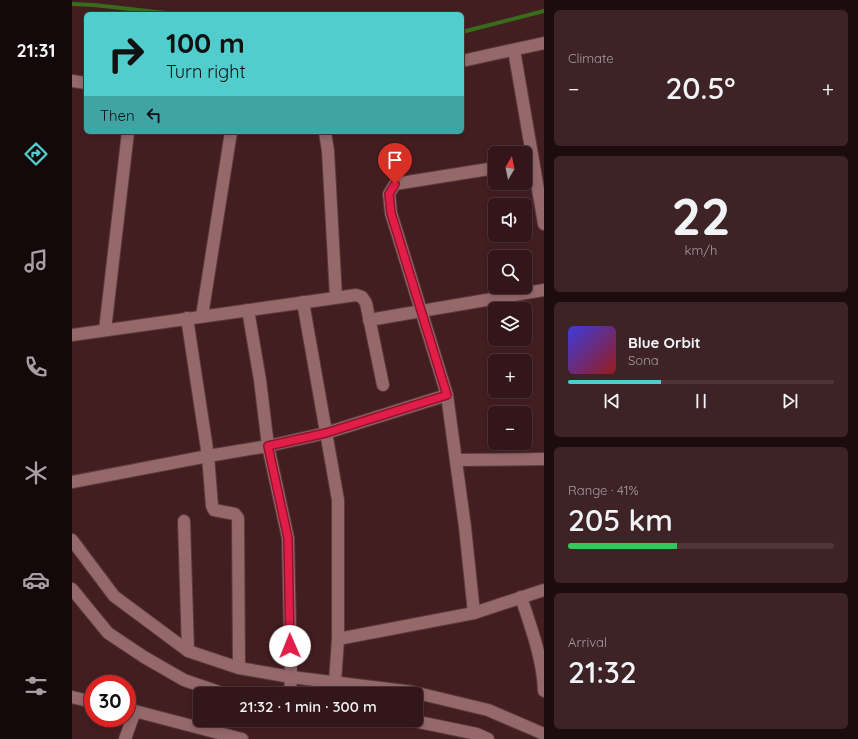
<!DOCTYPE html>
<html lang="en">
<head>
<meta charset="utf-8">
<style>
  body { margin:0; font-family:Quicksand,sans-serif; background:#3d2326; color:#f1f3f6; height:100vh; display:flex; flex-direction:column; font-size:15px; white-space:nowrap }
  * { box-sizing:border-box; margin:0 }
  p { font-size:13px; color:#a89fa2 }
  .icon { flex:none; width:22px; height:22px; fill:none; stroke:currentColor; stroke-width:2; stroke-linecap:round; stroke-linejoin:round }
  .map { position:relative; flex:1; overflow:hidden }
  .drawer { display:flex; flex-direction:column; gap:10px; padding:10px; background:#1c0c0e; width:314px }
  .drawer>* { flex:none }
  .top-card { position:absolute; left:12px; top:12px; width:380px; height:122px; border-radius:6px; box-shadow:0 2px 6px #0003,0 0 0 1px #4d3538; background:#52cdce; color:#111; overflow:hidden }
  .needle { width:26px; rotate:9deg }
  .tools { position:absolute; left:416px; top:146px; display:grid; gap:8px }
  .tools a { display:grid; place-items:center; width:44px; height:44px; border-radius:6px; background:#321619; box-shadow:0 2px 6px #0003,0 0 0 1px #4d3538; font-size:20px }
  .speed { position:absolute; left:12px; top:675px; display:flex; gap:8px; font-size:20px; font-weight:700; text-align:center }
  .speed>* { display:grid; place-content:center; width:52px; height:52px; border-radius:50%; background:#321619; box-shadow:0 2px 6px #0003,0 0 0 1px #4d3538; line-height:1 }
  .speed .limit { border:6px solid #d22; background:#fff; color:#111 }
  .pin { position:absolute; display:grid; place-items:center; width:34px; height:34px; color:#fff; margin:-41px -17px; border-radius:50% 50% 50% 0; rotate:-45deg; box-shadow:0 0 4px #0007 }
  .pin .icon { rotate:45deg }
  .me { position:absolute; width:44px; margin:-22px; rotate:359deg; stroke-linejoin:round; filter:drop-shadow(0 0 3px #0008) }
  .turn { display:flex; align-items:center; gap:14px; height:84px; padding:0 16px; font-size:18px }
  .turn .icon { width:52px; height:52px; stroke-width:2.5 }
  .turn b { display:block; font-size:28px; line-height:34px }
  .then { display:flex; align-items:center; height:38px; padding:0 16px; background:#0003; gap:8px; font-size:15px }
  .big { font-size:30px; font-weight:600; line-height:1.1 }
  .drawer .tile { flex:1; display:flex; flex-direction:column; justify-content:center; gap:6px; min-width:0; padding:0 14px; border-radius:6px; background:#3d2326 }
  .drawer .dial { align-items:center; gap:0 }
  .dial b { font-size:52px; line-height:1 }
  .song { display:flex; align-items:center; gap:12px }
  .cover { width:48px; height:48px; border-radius:6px; background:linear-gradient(135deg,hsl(240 70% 55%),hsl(0 70% 35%)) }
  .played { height:4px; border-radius:2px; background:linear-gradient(90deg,#52cdce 35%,#4d3538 35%) }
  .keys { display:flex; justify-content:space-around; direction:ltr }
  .heat { display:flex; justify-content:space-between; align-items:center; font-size:22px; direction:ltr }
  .charge { height:6px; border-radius:3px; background:linear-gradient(90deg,#34c759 41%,#4d3538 0) }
  .trip { position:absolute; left:121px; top:687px; width:230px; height:40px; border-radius:6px; background:#321619; box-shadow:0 2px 6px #0003,0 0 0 1px #4d3538; font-weight:600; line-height:40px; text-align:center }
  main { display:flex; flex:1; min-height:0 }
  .menu { display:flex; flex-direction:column; width:72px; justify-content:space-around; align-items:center; background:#14090a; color:#a89fa2 }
  .menu .icon { width:28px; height:28px }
  .menu .on { color:#52cdce }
  .menu b { font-size:18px; color:#f1f3f6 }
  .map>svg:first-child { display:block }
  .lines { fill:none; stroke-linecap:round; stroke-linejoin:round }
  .stream { stroke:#396d1b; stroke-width:4 }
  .minor-casing { stroke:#5a3a3d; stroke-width:14 }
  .tertiary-casing { stroke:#5a3a3d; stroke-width:14 }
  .minor { stroke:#95686a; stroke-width:12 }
  .tertiary { stroke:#95686a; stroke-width:12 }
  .route-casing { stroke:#92132f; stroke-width:10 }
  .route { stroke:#e11d48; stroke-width:7 }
</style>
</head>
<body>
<main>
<nav class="menu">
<b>21:31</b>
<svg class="icon on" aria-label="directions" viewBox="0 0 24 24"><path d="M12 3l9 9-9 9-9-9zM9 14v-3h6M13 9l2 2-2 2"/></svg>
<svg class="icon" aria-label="music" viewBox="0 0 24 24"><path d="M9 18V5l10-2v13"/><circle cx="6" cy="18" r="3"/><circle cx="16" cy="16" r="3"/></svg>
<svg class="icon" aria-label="phone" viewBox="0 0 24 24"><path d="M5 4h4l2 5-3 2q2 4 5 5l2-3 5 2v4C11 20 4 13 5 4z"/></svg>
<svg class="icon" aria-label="climate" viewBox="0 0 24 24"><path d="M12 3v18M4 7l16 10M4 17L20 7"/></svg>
<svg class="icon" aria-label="car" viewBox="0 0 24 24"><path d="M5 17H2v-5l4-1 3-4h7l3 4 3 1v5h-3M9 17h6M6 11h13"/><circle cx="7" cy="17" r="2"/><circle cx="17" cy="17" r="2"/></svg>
<svg class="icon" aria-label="filters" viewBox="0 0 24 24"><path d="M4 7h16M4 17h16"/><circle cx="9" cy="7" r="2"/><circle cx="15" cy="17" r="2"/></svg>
</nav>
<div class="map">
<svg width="472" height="739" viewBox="0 0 472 739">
  <rect width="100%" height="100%" fill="#431e21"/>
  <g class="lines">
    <g class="stream">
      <polyline points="0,4 22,5 103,14"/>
      <polyline points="390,32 472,11"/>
    </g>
    <g class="minor-casing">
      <g id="minor">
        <polyline points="442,50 472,224"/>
        <polyline points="390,61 472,43"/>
        <polyline points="0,81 14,83"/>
        <polyline points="253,132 256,151 264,297"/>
        <polyline points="231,302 266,500 266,639 263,682"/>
        <polyline points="176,310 188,380 196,446 216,538 219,677 218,694"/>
        <polyline points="130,316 159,132"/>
        <polyline points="115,318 136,456 140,506 142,510 163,514 166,518 167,668"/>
        <polyline points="297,320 472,290"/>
        <polyline points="33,330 56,132"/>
        <polyline points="0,335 284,295 290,297 294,303 311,385"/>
        <polyline points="384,460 472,459"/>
        <polyline points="0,482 136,456 196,446 254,433 375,395"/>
        <polyline points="112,521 116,651"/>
        <path d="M449,597C459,628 471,659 472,691"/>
        <polyline points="402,613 393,527 375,395 319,213 317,194 323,184 423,168"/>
        <polyline points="266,639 402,613 472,590"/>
        <polyline points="0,697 21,702"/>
        <polyline points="55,709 170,739"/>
        <polyline points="53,739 63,711"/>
      </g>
    </g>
    <g class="tertiary-casing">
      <g id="tertiary">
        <polyline points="0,540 42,596 116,651 167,668 219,677 341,692 416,710 472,734"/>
        <polyline points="0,589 36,633 72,657 112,680 153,694"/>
        <polyline points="337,720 405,734 416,739"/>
      </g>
    </g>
    <use href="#minor" class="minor"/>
    <use href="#tertiary" class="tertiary"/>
  </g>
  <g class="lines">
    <g class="route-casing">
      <polyline id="route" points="218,646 216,538 196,446 254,433 375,395 319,213 317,194 323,184"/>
    </g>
    <use href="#route" class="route"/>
  </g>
</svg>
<div class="tools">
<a><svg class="needle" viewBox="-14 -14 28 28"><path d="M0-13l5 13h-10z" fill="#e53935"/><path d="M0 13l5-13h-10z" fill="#a89fa2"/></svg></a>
<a><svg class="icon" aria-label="sound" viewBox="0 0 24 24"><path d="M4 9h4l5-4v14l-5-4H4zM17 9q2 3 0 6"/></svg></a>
<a><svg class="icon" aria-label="search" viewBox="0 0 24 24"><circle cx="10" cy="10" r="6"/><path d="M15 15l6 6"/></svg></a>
<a><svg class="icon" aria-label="layers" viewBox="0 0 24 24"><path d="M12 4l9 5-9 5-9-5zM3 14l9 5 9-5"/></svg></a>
<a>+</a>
<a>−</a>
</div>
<div class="speed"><div class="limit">30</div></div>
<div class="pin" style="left:323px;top:184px;background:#d93025"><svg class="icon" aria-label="arrive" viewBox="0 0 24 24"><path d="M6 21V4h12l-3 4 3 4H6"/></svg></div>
<svg class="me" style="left:218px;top:646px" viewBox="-20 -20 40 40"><circle r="19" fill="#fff"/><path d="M0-13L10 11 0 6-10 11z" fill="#e11d48"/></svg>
<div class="trip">21:32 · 1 min · 300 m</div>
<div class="top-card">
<div class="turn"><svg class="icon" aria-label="right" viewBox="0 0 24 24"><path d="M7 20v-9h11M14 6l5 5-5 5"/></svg><div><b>100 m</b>Turn right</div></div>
<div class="then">Then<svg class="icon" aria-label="left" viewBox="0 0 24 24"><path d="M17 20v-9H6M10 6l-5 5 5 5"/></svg></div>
</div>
</div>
<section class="drawer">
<div class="tile"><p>Climate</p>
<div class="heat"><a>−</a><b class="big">20.5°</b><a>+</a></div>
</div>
<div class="tile dial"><b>22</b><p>km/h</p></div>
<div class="tile">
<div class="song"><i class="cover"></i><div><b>Blue Orbit</b><p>Sona</p></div></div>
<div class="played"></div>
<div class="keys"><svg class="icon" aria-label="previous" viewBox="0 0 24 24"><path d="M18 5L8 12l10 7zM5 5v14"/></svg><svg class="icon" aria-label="pause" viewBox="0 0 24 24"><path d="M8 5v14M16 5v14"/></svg><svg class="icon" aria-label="next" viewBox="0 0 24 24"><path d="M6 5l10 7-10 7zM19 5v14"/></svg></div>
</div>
<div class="tile"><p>Range · 41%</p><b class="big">205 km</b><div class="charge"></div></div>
<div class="tile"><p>Arrival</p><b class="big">21:32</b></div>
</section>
</main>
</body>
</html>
